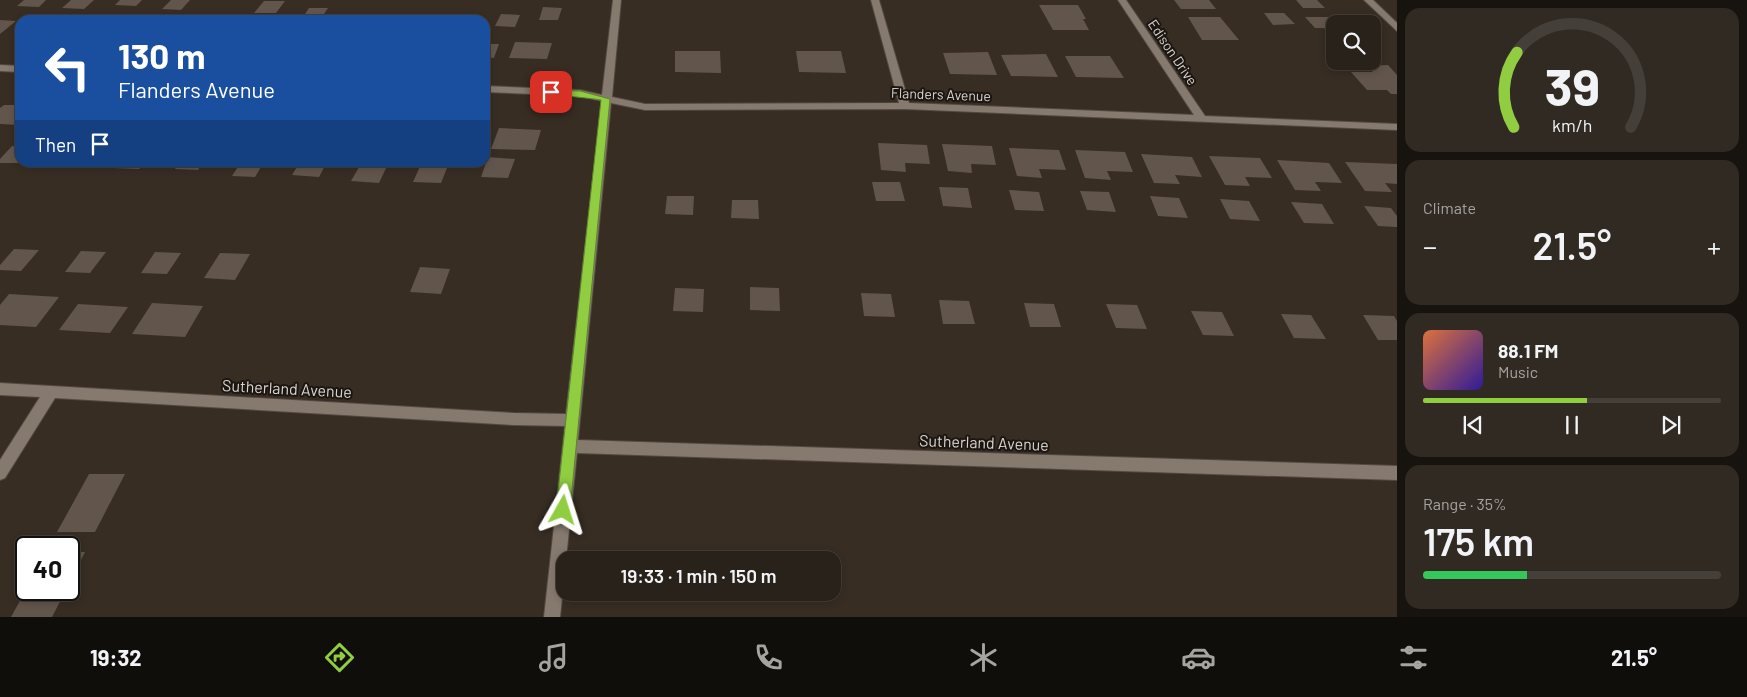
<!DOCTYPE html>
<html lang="en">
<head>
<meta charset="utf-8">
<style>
  body { margin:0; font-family:Barlow,sans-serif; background:#312a23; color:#f1f3f6; height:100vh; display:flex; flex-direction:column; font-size:19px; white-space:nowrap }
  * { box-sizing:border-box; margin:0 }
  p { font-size:16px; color:#a5a4a2 }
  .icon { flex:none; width:28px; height:28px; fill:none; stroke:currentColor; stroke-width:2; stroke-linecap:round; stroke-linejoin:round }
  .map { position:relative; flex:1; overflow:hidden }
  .details { display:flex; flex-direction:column; gap:8px; padding:8px; background:#17130e; width:350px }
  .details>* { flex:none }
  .top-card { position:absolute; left:15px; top:15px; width:475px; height:152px; border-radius:15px; box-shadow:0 2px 8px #0003,0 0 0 1px #453f39; background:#1a4fa0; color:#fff; overflow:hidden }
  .fabs { position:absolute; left:1326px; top:15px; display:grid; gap:10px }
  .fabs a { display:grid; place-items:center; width:55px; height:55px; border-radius:10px; background:#29221a; box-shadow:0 2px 8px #0003,0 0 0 1px #453f39; font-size:25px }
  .speed { position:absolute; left:15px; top:536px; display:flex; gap:10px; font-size:25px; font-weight:700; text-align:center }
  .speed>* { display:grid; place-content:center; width:65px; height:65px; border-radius:50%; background:#29221a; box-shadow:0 2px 8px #0003,0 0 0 1px #453f39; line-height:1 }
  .speed .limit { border:2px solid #111; border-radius:8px; background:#fff; color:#111 }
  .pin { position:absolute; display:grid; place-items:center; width:42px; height:42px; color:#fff; margin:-21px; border-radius:10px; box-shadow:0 2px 8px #0006 }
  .me { position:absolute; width:55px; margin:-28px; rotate:6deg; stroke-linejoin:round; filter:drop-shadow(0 0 4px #0008) }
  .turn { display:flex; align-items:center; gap:18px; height:105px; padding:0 20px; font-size:22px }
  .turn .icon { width:65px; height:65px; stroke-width:2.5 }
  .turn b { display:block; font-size:35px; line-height:42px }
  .then { display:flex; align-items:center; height:48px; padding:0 20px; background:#0003; gap:10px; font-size:19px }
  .big { font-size:38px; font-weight:600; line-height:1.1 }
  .details .card { flex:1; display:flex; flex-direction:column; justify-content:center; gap:8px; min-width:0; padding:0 18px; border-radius:15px; background:#312a23 }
  .details .dial { align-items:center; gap:0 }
  .dial svg { height:130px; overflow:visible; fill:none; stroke:#453f39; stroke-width:7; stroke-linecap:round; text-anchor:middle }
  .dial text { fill:#f1f3f6; stroke:none }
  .song { display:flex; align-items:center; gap:15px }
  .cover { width:60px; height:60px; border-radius:8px; background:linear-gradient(135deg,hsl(20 70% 55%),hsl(250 70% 35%)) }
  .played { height:5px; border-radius:2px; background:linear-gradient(90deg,#90cd41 55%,#453f39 55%) }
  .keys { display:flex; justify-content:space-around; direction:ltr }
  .heat { display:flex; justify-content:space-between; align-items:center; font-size:28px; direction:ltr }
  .charge { height:8px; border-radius:4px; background:linear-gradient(90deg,#34c759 35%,#453f39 0) }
  .trip { position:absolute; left:556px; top:551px; width:285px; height:50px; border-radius:15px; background:#29221a; box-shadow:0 2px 8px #0003,0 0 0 1px #453f39; font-weight:600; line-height:50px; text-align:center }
  .tab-bar { display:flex; height:80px; justify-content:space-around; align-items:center; background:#100e0a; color:#a5a4a2 }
  .tab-bar .icon { width:35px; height:35px }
  .tab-bar .selected { color:#90cd41 }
  .tab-bar b { font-size:22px; color:#f1f3f6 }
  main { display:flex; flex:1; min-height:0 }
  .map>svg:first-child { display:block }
  .building { fill:#62564c }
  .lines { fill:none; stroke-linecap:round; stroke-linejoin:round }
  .minor-casing { stroke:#544a42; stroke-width:2 }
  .minor { fill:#867a6f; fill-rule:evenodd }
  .route { fill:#90cd41; stroke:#5e852a }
  .labels { text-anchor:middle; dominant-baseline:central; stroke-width:4; stroke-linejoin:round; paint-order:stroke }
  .far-street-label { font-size:14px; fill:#dbd4ce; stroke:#1b1612 }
  .street-label { font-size:16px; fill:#dbd4ce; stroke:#1b1612 }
</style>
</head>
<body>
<main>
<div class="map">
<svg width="1397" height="617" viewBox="0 0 1397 617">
  <rect width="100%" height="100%" fill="#372d23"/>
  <g class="building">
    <polygon points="24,0 46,0 39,7 17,6"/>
    <polygon points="71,0 94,0 84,9 62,8"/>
    <polygon points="120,0 142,0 136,6 115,5"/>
    <polygon points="171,0 190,0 181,10 162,9"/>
    <polygon points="1174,0 1209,0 1216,9 1181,9"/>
    <polygon points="1296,0 1317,0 1325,8 1303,8"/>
    <polygon points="264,1 285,1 276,13 254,13"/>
    <polygon points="1039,5 1078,5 1086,19 1083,19 1089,30 1053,30"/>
    <polygon points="543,7 562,8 558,20 539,20"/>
    <polygon points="309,8 328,8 320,20 301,20"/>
    <polygon points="1264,13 1284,13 1295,24 1273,25"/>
    <polygon points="501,14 520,15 515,27 495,26"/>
    <polygon points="1188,17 1220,17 1239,40 1202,40"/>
    <polygon points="1305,17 1336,17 1342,24 1335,24 1335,40 1324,28 1315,28"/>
    <polygon points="0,20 16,21 0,34"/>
    <polygon points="515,42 552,43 547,59 509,58"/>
    <polygon points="485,44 499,44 494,58 485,57"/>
    <polygon points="675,51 720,51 721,73 675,72"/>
    <polygon points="796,51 841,51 846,73 799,72"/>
    <polygon points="988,52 997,75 950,74 943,53"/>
    <polygon points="1046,54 1058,77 1011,76 1001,55"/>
    <polygon points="1065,56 1110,56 1124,78 1076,77"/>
    <polygon points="1388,65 1397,75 1397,94 1391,94 1387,90 1367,90 1351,72 1373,72 1366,66"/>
    <polygon points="4,105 20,105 20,125 0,124 0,108"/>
    <polygon points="499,128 541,130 535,150 491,149"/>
    <polygon points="878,143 927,145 930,164 905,163 906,172 881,170"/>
    <polygon points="942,144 992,146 996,165 971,164 972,173 948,171"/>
    <polygon points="12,146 20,147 20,163 0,163 0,159"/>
    <polygon points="1009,148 1059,150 1066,170 1039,169 1042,178 1017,176"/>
    <polygon points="1075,150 1125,152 1133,172 1107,171 1111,180 1085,178"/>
    <polygon points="1141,154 1192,157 1202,177 1175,175 1180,184 1154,183"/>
    <polygon points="1209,156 1260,158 1272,178 1245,177 1250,186 1225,185"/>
    <polygon points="488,157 515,159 508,178 481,177"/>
    <polygon points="1277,160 1329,163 1342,183 1315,182 1321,191 1295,190"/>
    <polygon points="117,162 145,162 139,169 113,168"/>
    <polygon points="180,162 203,162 198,170 175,169"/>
    <polygon points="241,162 264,162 255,177 232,176"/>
    <polygon points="300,162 327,162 319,177 292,175"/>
    <polygon points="362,162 389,162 379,183 351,181"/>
    <polygon points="422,162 449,163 441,183 413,182"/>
    <polygon points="1345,162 1397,164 1397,184 1385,183 1392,192 1365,191"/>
    <polygon points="872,182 900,182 905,201 876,201"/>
    <polygon points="939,187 968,188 972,208 943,206"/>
    <polygon points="1009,190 1039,192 1044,211 1015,210"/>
    <polygon points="1080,191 1109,192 1116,212 1087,210"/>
    <polygon points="667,196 694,196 693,215 665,214"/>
    <polygon points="1150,196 1179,198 1188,218 1158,216"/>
    <polygon points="1220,199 1249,201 1260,221 1230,219"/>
    <polygon points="732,200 758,200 759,219 731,218"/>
    <polygon points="1291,202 1322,204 1334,224 1304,223"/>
    <polygon points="1364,206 1391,208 1397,216 1397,227 1378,226"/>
    <polygon points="14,249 39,250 21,271 0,270 0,265"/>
    <polygon points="81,251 106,252 90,273 65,272"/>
    <polygon points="155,252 181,253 167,274 141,273"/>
    <polygon points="220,253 250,254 235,280 204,278"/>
    <polygon points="420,267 450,269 441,294 410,292"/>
    <polygon points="750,287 779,288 780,311 750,310"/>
    <polygon points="675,288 704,289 703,312 673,311"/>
    <polygon points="861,293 891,294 895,317 864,316"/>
    <polygon points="9,294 59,297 36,327 0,325 0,305"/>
    <polygon points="939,300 969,301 975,324 943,324"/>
    <polygon points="152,303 203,306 185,337 132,334"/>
    <polygon points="1024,303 1054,304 1061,327 1030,327"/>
    <polygon points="78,304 128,307 110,333 59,330"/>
    <polygon points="1106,304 1137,305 1147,329 1116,328"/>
    <polygon points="1191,311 1222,312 1234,336 1203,335"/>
    <polygon points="1281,314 1311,315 1326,339 1294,338"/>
    <polygon points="1363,315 1394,316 1397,321 1397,340 1378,340"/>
    <polygon points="89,474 125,474 95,532 57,532"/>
    <polygon points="69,552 85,552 69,584"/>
    <polygon points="26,590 66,590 52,617 11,617"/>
  </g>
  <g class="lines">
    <g class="minor-casing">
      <g id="minor">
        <polygon points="613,0 621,0 612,97 645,104 899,103 871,0 879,0 909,103 1194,115 1118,0 1126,0 1205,116 1397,124 1397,130 905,109 645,110 611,103 578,440 1397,466 1397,480 577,453 560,617 544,617 565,426 514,425 55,398 5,478 0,480 0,460 40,397 0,395 0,383 514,413 566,414 602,101 580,96 485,92 485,86 580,90 602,95"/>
        <polygon points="1364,0 1373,0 1397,23 1397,31"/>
        <polygon points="0,65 20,66 20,72 0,71"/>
      </g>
    </g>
    <use href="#minor" class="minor"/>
  </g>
  <path class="route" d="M548,90L580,91L610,99L570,510L568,515L563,517L558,515L556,510L601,100C590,98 551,95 546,92Z"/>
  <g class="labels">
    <g class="far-street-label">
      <text transform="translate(1173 52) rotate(56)">Edison Drive</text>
      <text transform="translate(941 94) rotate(2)">Flanders Avenue</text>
    </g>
    <g class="street-label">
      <text transform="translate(287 388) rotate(3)">Sutherland Avenue</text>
      <text transform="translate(984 442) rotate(2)">Sutherland Avenue</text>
    </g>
  </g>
</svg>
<div class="fabs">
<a><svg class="icon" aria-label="search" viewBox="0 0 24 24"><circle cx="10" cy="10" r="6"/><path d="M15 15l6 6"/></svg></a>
</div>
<div class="speed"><div class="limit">40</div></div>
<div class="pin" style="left:551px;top:92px;background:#d93025"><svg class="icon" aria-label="arrive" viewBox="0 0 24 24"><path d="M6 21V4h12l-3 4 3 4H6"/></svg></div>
<svg class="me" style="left:563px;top:510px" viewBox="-20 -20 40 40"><path d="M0-17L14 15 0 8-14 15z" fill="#90cd41" stroke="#fff" stroke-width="4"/></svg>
<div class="trip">19:33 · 1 min · 150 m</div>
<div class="top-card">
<div class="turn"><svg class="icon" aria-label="left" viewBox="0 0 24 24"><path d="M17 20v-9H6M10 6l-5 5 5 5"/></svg><div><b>130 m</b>Flanders Avenue</div></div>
<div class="then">Then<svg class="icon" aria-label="arrive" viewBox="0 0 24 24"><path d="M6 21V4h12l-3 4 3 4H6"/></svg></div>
</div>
</div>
<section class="details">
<div class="card dial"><svg viewBox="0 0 100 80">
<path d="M14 69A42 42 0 1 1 86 69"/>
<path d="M14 69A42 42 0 0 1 16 23" stroke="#90cd41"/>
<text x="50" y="56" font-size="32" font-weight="700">39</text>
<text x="50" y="72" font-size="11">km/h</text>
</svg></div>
<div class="card"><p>Climate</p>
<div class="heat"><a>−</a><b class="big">21.5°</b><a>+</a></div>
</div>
<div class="card">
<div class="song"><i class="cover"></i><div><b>88.1 FM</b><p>Music</p></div></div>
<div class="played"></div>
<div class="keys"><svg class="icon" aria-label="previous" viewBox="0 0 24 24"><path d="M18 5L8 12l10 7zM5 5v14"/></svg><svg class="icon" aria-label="pause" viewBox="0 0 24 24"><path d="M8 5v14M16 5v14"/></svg><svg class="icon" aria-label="next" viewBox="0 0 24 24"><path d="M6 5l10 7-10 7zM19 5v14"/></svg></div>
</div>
<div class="card"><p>Range · 35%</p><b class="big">175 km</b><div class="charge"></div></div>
</section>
</main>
<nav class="tab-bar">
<b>19:32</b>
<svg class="icon selected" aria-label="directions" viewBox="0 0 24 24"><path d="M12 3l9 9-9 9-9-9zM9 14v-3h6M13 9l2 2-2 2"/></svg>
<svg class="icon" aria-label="music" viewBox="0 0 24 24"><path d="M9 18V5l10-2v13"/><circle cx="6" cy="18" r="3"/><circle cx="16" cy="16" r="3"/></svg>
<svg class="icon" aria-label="phone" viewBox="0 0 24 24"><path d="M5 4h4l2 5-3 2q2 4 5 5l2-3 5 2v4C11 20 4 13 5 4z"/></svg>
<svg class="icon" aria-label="climate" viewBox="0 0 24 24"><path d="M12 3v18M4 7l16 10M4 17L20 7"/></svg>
<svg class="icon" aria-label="car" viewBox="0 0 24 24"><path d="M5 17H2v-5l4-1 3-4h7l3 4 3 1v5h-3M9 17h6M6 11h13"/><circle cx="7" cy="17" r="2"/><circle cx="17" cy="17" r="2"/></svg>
<svg class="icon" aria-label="filters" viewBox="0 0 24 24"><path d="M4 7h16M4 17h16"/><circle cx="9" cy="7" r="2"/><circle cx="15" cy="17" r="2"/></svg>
<b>21.5°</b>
</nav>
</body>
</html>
